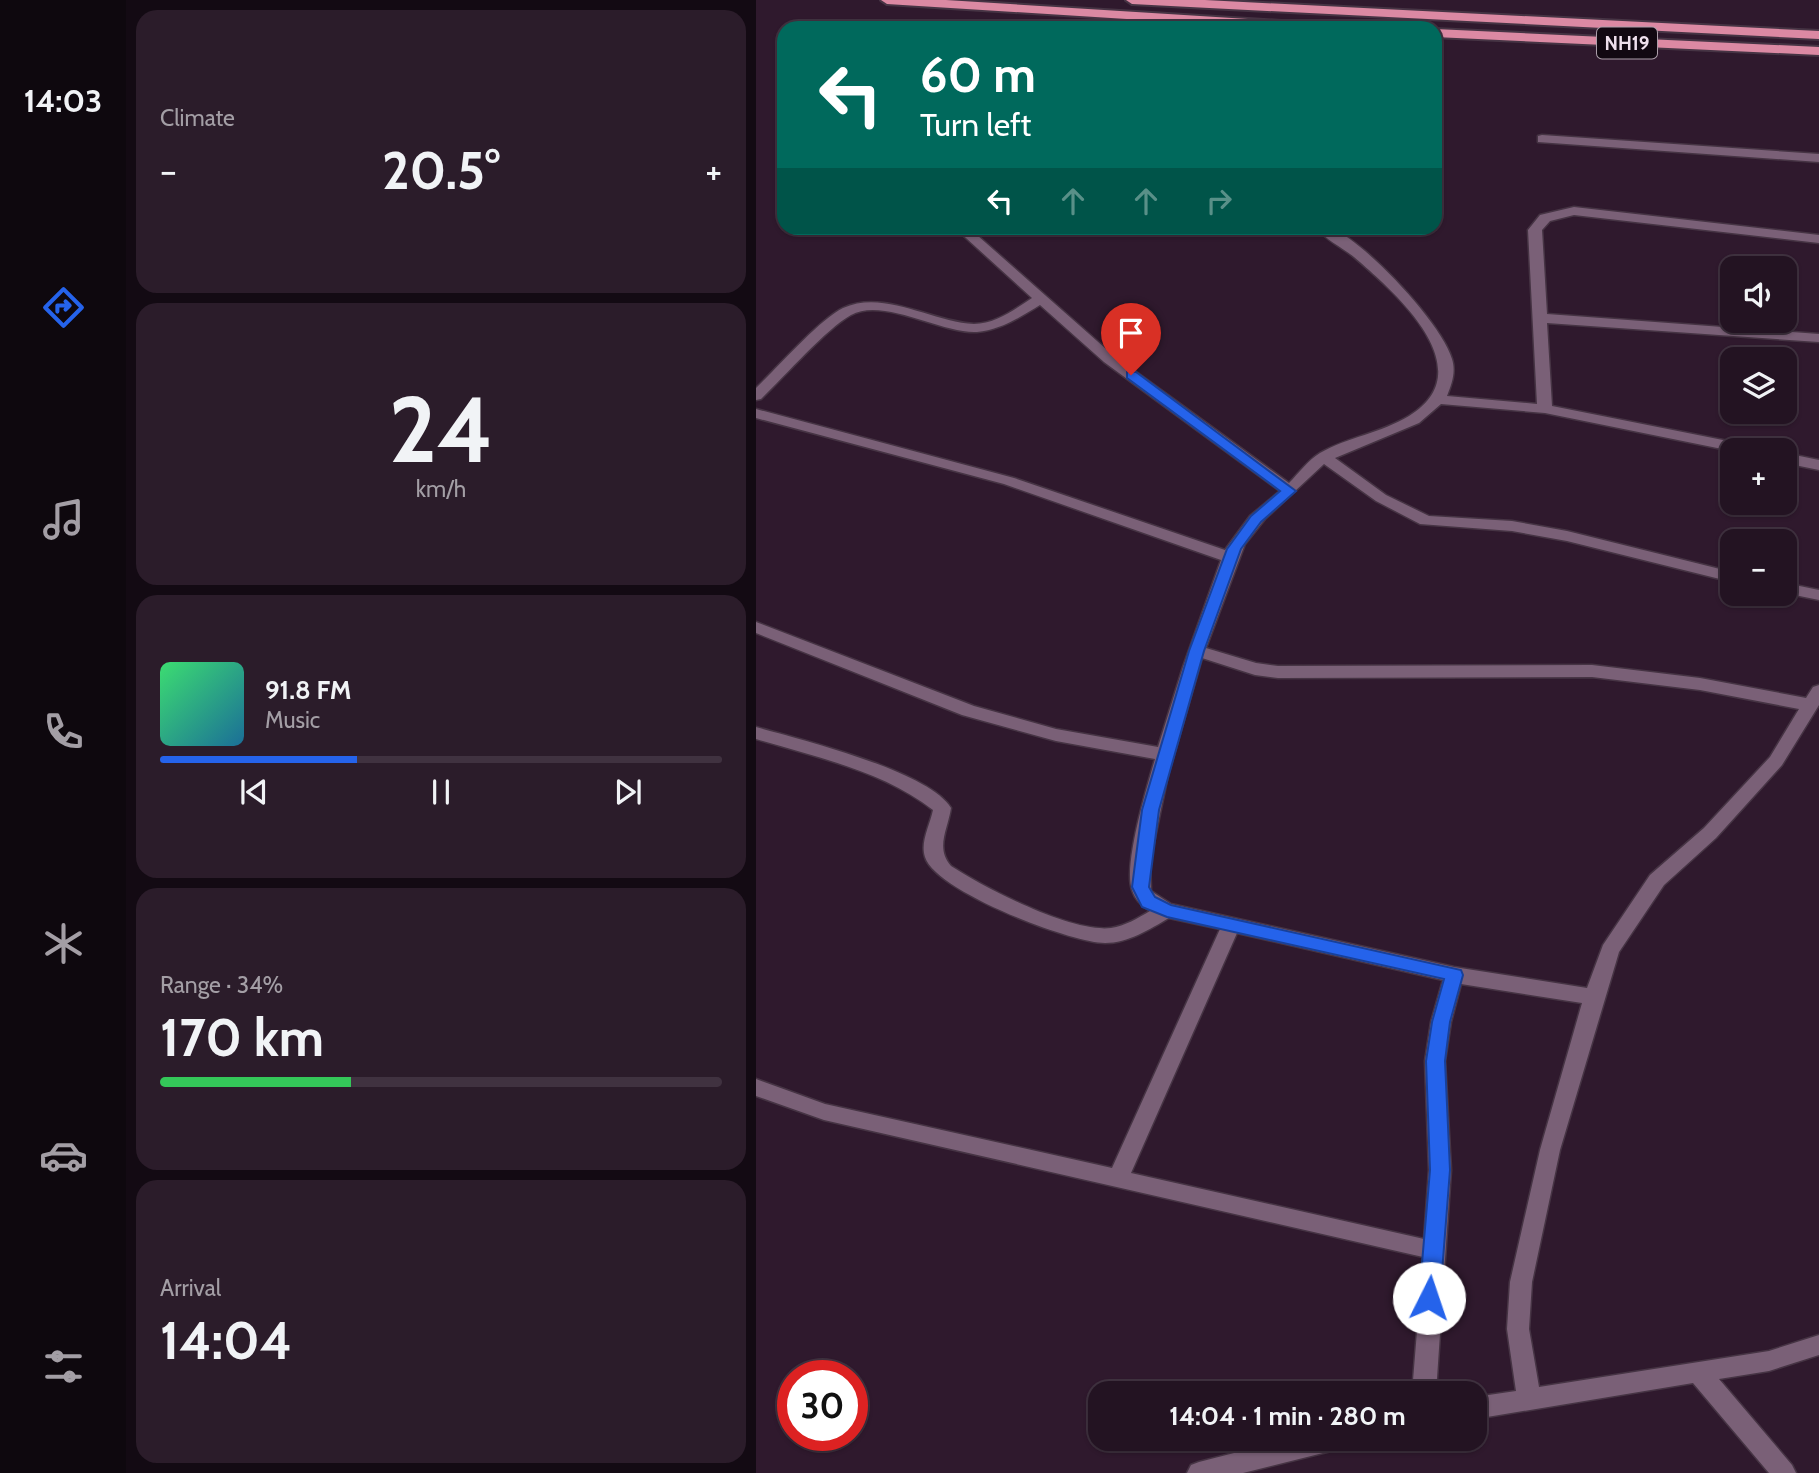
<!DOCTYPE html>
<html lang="en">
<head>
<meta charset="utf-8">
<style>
  body { margin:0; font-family:Cabin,sans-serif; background:#2b1c2a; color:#f1f3f6; height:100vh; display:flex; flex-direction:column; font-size:26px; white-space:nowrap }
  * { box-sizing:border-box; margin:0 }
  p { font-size:23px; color:#a39ea5 }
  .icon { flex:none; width:38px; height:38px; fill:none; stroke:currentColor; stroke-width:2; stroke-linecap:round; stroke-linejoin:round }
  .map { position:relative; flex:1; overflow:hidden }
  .panel { display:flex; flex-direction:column; gap:10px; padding:10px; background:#130a13; width:630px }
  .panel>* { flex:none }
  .banner { position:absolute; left:21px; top:21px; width:665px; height:214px; border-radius:21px; box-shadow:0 2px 5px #0004,0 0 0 2px #403240; background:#00695c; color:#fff; overflow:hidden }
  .fabs { position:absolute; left:964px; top:256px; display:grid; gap:14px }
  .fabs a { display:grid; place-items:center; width:77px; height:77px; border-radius:14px; background:#231322; box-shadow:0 2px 5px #0004,0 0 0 2px #403240; font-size:35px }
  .speed { position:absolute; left:21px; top:1360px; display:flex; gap:14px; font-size:35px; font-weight:700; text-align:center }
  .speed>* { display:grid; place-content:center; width:91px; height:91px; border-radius:50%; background:#231322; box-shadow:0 2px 5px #0004,0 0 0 2px #403240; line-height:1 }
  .speed .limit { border:10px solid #d22; background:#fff; color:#111 }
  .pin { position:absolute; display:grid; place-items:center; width:60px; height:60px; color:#fff; margin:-72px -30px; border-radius:50% 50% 50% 0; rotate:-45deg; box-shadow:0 0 7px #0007 }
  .pin .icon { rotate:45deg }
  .me { position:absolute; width:77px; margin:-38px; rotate:4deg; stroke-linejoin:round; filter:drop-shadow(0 0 5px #0008) }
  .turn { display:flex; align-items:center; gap:24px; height:147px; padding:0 28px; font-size:32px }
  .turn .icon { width:91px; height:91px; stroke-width:2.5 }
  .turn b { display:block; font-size:49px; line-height:60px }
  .lanes { display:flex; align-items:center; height:66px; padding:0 28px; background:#0003; justify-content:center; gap:35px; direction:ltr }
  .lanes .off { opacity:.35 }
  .big { font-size:52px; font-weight:700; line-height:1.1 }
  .panel .card { flex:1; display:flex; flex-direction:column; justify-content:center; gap:10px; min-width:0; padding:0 24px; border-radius:21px; background:#2b1c2a }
  .panel .dial { align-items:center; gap:0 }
  .dial b { font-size:91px; line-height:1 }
  .song { display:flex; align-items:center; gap:21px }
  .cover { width:84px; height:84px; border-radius:10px; background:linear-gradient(135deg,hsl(140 70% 55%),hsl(200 70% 35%)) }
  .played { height:7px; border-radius:4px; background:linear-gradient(90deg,#2563eb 35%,#403240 35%) }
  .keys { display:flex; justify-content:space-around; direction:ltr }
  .heat { display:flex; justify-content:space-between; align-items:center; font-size:38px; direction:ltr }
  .charge { height:10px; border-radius:5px; background:linear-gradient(90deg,#34c759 34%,#403240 0) }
  .trip { position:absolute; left:332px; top:1381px; width:399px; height:70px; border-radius:21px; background:#231322; box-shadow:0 2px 5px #0004,0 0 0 2px #403240; font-weight:700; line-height:70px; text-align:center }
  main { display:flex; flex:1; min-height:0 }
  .dock { display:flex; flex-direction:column; width:126px; justify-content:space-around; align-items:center; background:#0e080e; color:#a39ea5 }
  .dock .icon { width:49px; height:49px }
  .dock .selected { color:#2563eb }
  .dock b { font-size:32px; color:#f1f3f6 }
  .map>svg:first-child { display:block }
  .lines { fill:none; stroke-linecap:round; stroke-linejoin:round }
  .minor-casing { stroke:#463444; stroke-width:3 }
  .trunk-casing { stroke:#463444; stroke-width:4 }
  .minor { fill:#7a6077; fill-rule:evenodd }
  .trunk { fill:#db89a3; fill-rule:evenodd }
  .route { fill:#2563eb; stroke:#184099; stroke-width:2 }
  .labels { text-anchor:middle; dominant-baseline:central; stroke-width:6; stroke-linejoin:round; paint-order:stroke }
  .shield { fill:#110811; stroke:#ac9eaa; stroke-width:2 }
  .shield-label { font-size:19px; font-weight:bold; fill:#eedfec }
</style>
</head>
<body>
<main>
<nav class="dock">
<b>14:03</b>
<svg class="icon selected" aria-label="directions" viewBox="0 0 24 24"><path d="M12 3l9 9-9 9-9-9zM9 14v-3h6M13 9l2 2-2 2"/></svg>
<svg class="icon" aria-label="music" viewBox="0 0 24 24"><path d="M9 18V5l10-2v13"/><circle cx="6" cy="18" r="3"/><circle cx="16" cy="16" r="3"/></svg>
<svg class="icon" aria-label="phone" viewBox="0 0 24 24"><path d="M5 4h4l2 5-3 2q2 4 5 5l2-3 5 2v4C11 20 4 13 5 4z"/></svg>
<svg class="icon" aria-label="climate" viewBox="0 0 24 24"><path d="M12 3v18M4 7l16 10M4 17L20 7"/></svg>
<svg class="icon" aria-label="car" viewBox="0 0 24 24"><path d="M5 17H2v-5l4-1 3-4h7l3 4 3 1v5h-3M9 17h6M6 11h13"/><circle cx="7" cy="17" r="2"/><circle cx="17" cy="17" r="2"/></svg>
<svg class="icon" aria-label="filters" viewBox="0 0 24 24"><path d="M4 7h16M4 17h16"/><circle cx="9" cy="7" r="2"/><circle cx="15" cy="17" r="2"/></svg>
</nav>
<section class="panel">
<div class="card"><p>Climate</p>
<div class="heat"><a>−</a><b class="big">20.5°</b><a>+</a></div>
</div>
<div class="card dial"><b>24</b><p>km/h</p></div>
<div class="card">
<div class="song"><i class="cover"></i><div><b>91.8 FM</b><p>Music</p></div></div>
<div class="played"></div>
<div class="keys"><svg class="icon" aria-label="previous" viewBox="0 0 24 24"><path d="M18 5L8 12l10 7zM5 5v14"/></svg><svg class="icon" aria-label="pause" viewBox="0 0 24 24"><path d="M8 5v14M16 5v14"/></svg><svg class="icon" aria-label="next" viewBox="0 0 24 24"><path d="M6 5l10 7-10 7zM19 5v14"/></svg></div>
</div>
<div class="card"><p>Range · 34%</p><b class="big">170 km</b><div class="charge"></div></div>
<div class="card"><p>Arrival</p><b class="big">14:04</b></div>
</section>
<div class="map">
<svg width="1063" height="1473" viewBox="0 0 1063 1473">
  <rect width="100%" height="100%" fill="#2f192d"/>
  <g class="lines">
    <g class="minor-casing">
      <g id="minor">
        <polygon points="381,15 391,17 383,28 371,28"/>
        <polygon points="786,135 1063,154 1063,162 782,142 782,136"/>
        <path d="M818,207L1063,235V243L818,215L794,221L786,230L791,314L1063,334V342L791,323L796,406L992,445L999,450L976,451L789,413L685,404L663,423L579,458L630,495L673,516L756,521L811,531L976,572V582L811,541L756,531L664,524L620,501L568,464L509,519L489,544L450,648L500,663L522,666L836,665L944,678L1050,698L1057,687L1063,685V705L1026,765L960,838L908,885L863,952L804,1150L776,1282L773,1329L783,1387L1013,1351L1063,1335V1355L1013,1371L963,1379L1036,1465L1040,1473H1013L937,1383L719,1419V1397L760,1391L751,1329L754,1282L784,1150L826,1003L705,984L695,1022L689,1061L695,1170L680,1393H656L667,1257L68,1120L0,1096V1079L69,1104L356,1168L464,929L413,918C394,929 372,943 349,943C315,943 179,891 169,857C164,842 174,825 177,810C127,771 60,757 0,739V727C43,739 173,771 195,808C192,829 179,848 195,866C229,888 315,933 355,928C369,926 382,918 394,911C386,906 379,900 376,890C367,865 391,787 399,759L300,741L206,715L0,633V622L218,706L300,729L402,747L427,667L465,560L248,484L0,418V409L258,478L469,550L494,516L524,491L348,362L284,305C264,317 245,330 221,332C186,334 127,297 95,315C70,329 28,377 5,399L0,400V388C21,368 64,319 87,308C128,289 176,322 218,324C240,324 259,309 276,298L199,228H213L358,356L533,483C543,473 552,460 564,453C592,437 625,433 653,416C728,370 640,293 598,257C587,248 568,239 561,228C566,228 572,227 577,229C611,244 686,324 696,359C700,372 696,383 691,396L781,404L772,230L784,215ZM446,658L499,675L522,678L836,677L944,690L1043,709L1014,757L948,828L894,875L847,945L831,988L698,967L415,904L395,891L394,862L412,775ZM481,933L687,980L675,1022L669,1061L673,1170L668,1239L375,1173Z"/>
        <polygon points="1029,453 1063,460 1063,470 1029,463"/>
        <polygon points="1029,583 1063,590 1063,600 1029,593"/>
        <polygon points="537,1438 594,1438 591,1446 583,1449 487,1473 431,1473 435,1465 443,1462"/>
      </g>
    </g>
    <g class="trunk-casing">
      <g id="trunk">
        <polygon points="125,0 190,0 573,24 579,28 513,28 131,4"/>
        <polygon points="370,0 449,0 1063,31 1063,39 376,4"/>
        <polygon points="679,29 1063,47 1063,55 679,37"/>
      </g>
    </g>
    <use href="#minor" class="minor"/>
    <use href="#trunk" class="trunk"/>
  </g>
  <polygon class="route" points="371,372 380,372 540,491 505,522 485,549 448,651 403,810 393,887 399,897 415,905 705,970 707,975 694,1022 689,1061 694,1170 684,1298 681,1304 673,1307 666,1304 663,1298 674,1170 670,1061 676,1022 688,979 411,917 386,907 376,887 386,810 433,651 471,549 495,516 524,491 371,378"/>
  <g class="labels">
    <rect class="shield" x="841" y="27.5" width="60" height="31" rx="5"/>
    <g class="shield-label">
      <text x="871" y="43">NH19</text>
    </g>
  </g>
</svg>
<div class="fabs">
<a><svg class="icon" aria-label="sound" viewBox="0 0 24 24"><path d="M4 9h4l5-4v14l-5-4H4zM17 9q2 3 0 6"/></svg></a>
<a><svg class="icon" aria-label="layers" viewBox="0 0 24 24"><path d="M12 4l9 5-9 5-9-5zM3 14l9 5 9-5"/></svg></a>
<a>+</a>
<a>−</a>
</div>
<div class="speed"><div class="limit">30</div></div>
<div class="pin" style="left:375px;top:375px;background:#d93025"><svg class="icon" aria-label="arrive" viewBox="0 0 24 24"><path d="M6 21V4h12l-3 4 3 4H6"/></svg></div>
<svg class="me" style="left:673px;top:1298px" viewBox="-20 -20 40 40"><circle r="19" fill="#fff"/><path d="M0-13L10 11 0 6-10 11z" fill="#2563eb"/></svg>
<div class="trip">14:04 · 1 min · 280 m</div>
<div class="banner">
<div class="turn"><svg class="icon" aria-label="left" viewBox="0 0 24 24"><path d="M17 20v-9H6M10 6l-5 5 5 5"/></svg><div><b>60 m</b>Turn left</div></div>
<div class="lanes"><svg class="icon" aria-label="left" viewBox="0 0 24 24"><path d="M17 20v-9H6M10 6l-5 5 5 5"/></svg><svg class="icon off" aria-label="ahead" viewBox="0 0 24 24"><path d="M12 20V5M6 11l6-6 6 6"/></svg><svg class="icon off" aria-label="ahead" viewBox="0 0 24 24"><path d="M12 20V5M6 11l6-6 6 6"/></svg><svg class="icon off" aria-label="right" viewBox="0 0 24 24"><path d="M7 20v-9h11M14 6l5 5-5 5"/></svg></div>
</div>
</div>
</main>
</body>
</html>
